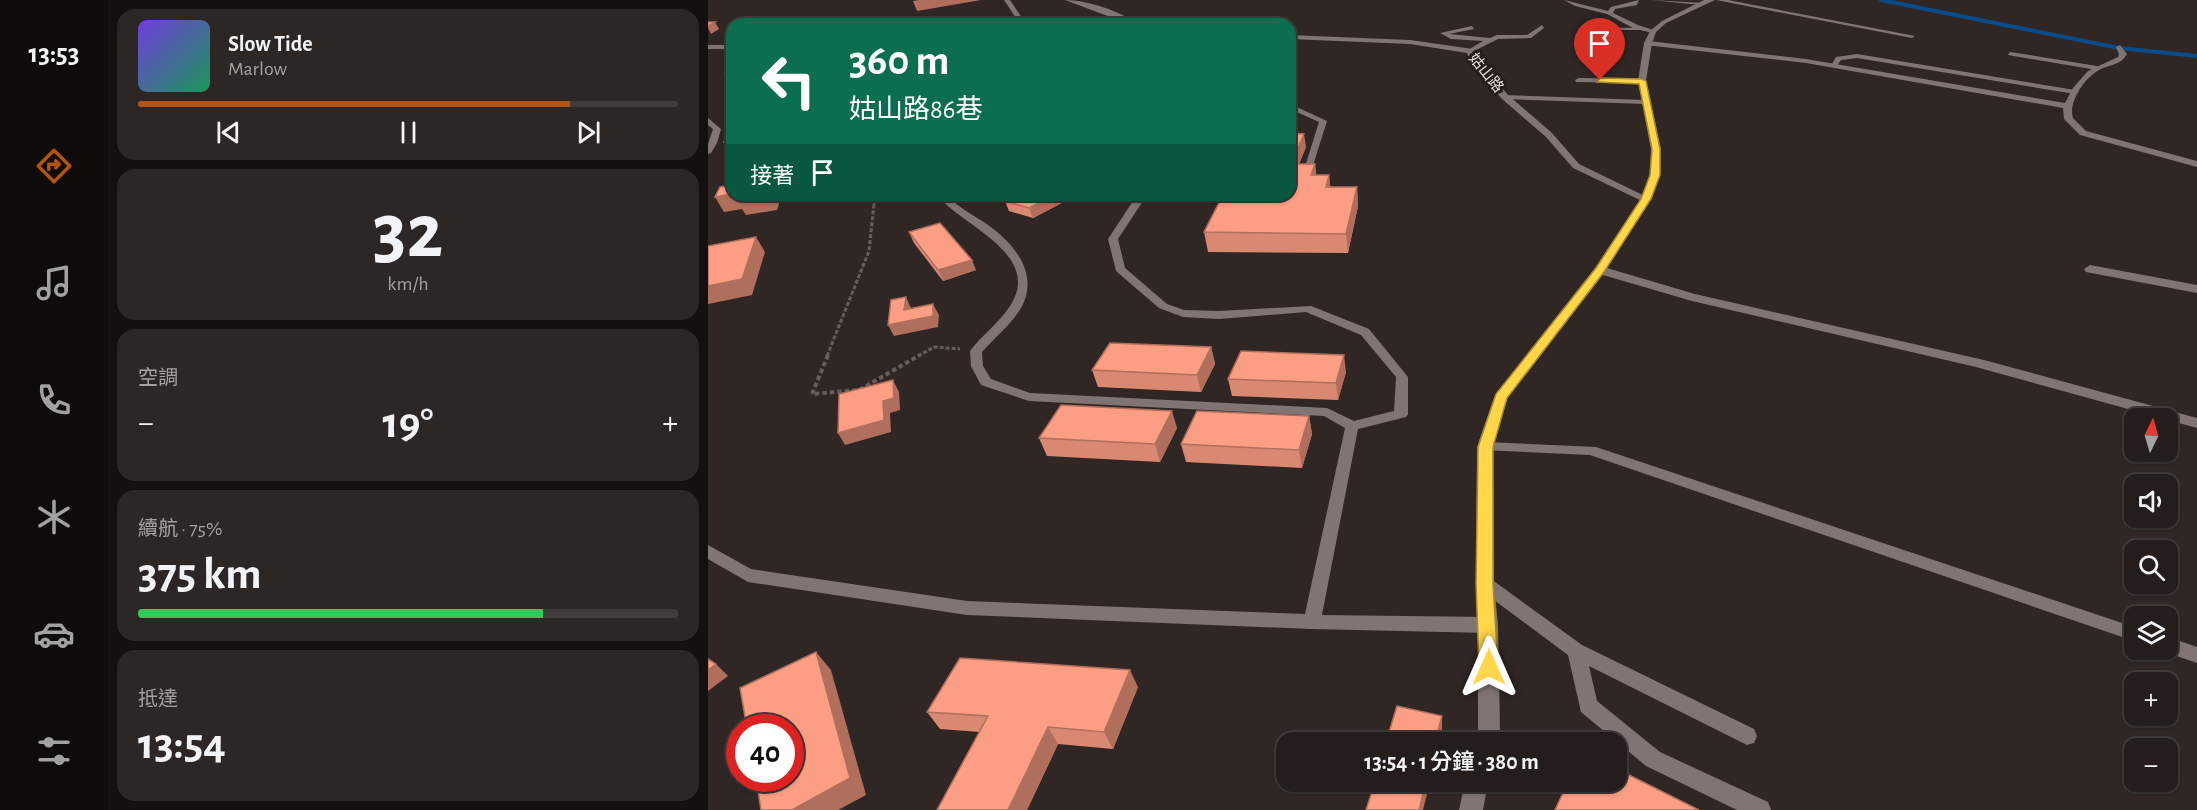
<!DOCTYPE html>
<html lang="zh-TW">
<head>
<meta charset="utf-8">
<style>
  body { margin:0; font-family:"Alegreya Sans","Noto Sans TC",sans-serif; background:#2c2625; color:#f1f3f6; height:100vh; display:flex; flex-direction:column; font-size:22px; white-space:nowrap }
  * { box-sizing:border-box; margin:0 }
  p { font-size:20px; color:#a3a2a3 }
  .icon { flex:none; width:33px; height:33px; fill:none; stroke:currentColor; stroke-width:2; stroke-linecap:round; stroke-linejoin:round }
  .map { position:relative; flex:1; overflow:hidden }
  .sheet { display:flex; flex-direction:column; gap:9px; padding:9px; background:#14100f; width:600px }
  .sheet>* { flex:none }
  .guide { position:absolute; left:18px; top:18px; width:570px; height:183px; border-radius:18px; box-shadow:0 2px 4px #0004,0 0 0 2px #413b3b; background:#0b6e4f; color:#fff; overflow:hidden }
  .needle { width:39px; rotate:5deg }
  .fabs { position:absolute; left:1416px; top:408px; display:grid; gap:12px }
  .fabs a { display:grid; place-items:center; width:54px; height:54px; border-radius:12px; background:#241d1c; box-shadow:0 2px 4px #0004,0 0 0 2px #413b3b; font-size:30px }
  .speed { position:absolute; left:18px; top:714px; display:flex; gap:12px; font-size:30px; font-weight:700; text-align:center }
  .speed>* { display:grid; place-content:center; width:78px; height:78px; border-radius:50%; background:#241d1c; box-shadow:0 2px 4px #0004,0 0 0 2px #413b3b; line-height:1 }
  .speed .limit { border:9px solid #d22; background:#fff; color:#111 }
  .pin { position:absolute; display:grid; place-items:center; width:51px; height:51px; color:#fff; margin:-62px -26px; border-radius:50% 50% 50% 0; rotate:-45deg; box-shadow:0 0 6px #0007 }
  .pin .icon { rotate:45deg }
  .me { position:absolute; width:66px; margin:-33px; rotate:0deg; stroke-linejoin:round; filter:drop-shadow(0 0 4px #0008) }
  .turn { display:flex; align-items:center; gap:21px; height:126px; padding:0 24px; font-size:27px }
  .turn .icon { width:78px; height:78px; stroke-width:2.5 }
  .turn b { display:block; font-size:42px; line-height:51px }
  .then { display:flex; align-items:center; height:57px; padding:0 24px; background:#0003; gap:12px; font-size:22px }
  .big { font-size:45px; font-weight:600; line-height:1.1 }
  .sheet .tile { flex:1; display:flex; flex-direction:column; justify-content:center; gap:9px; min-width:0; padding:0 21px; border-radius:18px; background:#2c2625 }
  .sheet .dial { align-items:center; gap:0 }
  .dial b { font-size:78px; line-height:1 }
  .song { display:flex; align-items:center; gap:18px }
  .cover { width:72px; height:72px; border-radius:9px; background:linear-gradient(135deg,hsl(260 70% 55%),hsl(150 70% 35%)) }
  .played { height:6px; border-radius:3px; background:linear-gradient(90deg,#b45309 80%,#413b3b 80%) }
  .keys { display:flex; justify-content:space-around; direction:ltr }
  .heat { display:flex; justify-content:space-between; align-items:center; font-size:33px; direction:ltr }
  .charge { height:9px; border-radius:4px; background:linear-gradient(90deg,#34c759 75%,#413b3b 0) }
  .trip { position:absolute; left:568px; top:732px; width:351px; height:60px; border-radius:18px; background:#241d1c; box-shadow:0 2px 4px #0004,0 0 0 2px #413b3b; font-weight:600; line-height:60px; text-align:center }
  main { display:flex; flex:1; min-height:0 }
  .menu { display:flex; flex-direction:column; width:108px; justify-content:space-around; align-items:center; background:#0e0c0b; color:#a3a2a3 }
  .menu .icon { width:42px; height:42px }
  .menu .active { color:#b45309 }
  .menu b { font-size:27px; color:#f1f3f6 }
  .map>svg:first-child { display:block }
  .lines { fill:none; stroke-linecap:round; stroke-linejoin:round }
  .stream { stroke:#074d8a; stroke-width:4 }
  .path-far3 { stroke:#665e5c; stroke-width:1.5; stroke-dasharray:2 1.5; stroke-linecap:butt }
  .path-far2 { stroke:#665e5c; stroke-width:2; stroke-dasharray:3 1.5; stroke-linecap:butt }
  .path-far1 { stroke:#665e5c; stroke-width:3; stroke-dasharray:4 2; stroke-linecap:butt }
  .path { stroke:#665e5c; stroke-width:4; stroke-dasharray:4.5 3; stroke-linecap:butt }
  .lane { fill:#807572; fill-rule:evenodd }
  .street { fill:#807572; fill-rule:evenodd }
  .secondary { fill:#807572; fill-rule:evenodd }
  .wall { fill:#d98872 }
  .shaded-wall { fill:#b06f5c }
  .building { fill:#fc9e84; stroke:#b06f5c; stroke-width:1.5 }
  .route { fill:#ffd54a; stroke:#a68a30; stroke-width:1.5 }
  .labels { text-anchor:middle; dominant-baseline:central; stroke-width:6; stroke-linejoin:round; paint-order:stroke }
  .far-street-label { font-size:15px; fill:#e2dcda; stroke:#261e1b }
</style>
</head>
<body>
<main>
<nav class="menu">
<b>13:53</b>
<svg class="icon active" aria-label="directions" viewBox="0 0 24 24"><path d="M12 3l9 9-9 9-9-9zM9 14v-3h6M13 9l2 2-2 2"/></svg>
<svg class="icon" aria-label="music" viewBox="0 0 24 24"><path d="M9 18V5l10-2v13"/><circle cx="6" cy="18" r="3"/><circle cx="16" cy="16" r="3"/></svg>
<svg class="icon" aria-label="phone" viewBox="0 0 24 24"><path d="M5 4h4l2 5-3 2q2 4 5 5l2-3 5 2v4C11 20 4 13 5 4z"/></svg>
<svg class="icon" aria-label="climate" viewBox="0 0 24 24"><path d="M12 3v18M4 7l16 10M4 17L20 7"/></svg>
<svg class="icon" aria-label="car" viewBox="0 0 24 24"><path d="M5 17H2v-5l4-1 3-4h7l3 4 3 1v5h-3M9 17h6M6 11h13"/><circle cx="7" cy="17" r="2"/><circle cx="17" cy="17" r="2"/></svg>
<svg class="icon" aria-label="filters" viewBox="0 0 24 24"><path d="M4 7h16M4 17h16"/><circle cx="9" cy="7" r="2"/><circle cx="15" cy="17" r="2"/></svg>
</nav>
<section class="sheet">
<div class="tile">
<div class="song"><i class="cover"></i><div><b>Slow Tide</b><p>Marlow</p></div></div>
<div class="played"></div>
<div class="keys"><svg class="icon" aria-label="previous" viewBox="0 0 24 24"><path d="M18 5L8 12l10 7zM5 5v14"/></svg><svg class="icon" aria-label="pause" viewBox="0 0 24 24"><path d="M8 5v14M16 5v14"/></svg><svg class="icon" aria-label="next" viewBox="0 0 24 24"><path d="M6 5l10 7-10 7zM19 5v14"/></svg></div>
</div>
<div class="tile dial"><b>32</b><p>km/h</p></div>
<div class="tile"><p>空調</p>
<div class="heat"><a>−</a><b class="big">19°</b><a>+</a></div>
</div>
<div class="tile"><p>續航 · 75%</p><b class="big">375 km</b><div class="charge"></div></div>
<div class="tile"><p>抵達</p><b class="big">13:54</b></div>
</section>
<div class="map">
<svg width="1489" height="810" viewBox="0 0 1489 810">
  <rect width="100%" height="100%" fill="#302725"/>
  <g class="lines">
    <polyline class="stream" points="1173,0 1411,48 1489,56"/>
    <polyline class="path-far3" points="20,82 24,82"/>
    <polyline class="path-far2" points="166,205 167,195"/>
    <g class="path-far1">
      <polyline points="119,356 161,251 166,204"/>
      <polyline points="210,356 226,347 252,349"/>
    </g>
    <polyline class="path" points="120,355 104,394 151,390 212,355"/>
    <g class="lane">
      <polygon points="296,0 302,0 318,24 312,24"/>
      <polygon points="856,0 900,11 903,7 931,0 929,5 907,9 905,13 930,25 948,31 945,33 932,30 874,30 876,27 925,28 899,14 867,6"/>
      <polygon points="943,0 995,3 992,5"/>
      <polygon points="1008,0 1020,0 1207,36 1204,38"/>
      <polygon points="834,25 836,28 823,38 790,39 762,53 760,50 775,41 743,39 732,33 764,26 766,29 741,34 782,38 789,35 819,35"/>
      <rect x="0" y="45" width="24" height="4"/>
      <polygon points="1302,52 1389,66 1392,68 1389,70 1300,55"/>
      <polygon points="1149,54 1367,90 1371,92 1367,94 1149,58 1133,60 1128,67 1123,66 1128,57"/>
      <polygon points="871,78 934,79 938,81 934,83 868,82 867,80"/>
      <polygon points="797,95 937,100 941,102 937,104 794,99 794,95"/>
      <polygon points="582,104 619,121 602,175 595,173 611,122 582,109"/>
      <polygon points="0,118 13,129 9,143 3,153 0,154 0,144 5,129 0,125"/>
      <path d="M229,195H239C250,208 266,215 280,225C304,242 329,270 316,302C308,321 288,336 274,352L275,366L283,379L322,393L619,408L646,421L686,411L688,377L653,335L598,312L511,319L475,317L451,308L408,271L400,239L429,195H439L410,239L417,268L459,304L476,310L511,311L603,306L661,329L700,377V414L698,417L650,429L614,615L780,617L786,620L789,625L786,630L780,633L604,629L259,615L40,582L0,559V545L43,569L259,601L597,614L637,428L616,416L321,401L273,385L263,366L262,351C274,335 291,323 302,306C336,254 252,225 229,195Z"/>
      <polygon points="777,442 888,447 1426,627 1426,641 882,455 772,450 770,447 772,444"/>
      <polygon points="777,577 783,579 874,645 1046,729 1049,736 1046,743 1039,745 881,666 889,701 952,752 1060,802 1063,810 1029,810 938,766 873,712 860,655 771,589 769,584 771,579"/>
      <polygon points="1460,637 1489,647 1489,663 1454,651 1460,650"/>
    </g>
    <g class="street">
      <path d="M357,0C379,0 412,11 430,24H421Z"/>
      <polygon points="582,35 702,40 765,49 770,61 800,95 844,133 871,164 943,199 942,201 934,201 865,168 838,137 794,99 764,64 759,53 702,44 582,39"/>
      <path d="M940,41L1098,59L1357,103L1365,88L1380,71L1410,57L1411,54L1408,47L1412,45L1419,54C1412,66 1402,64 1391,70C1376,78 1360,103 1365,118L1378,131L1489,161V167L1372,135L1356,119L1355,108L1098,63L937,45Z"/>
      <polygon points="1382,265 1489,285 1489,293 1378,272 1376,269"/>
      <polygon points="892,266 987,294 1276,360 1489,418 1489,428 1268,367 984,301 888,273 886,270"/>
    </g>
    <g class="secondary">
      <polygon points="996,0 1007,0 958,23 948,32 944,43 938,81 953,149 952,175 943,199 896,273 799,399 785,447 786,584 790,625 792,731 789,742 767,742 770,731 770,625 768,584 769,447 787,395 887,268 933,199 942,175 943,149 930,81 936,43 942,31 954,21"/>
      <polygon points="757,782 780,782 775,810 751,810"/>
    </g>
  </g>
  <g class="wall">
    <polygon points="24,70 24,78 18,77 16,73"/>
    <polygon points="582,133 598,147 591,164 607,164 608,175 621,175 622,187 649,187 650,206 640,253 500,252 496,232 582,195"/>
    <polygon points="369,195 325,218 301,211 297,201"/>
    <polygon points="201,232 268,270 235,281 206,243"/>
    <polygon points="503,347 507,364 493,392 390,387 384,370"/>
    <polygon points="638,372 630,400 524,396 520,379"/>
    <polygon points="601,416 604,434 594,468 478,462 473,444"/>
    <polygon points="469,428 452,462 339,456 331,438"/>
    <polygon points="430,687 405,749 350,744 319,810 229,810 272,732 232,729 219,712"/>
  </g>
  <g class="shaded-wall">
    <polygon points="211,0 273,0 209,11 205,1"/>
    <polygon points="7,22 11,29 3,34 0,28 0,26"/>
    <polygon points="24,118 24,128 23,128 18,119"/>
    <polygon points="596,134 598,147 586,176 584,162"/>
    <polygon points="24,141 24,146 19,147 16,142"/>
    <polygon points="607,164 609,182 603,175"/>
    <polygon points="621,175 623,194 618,187"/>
    <polygon points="649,187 650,206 640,253 638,234"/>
    <polygon points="24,194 24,195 74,195 69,210 38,215 34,209 16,212 7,197"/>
    <polygon points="346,195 369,195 325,218 321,208"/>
    <polygon points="48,237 57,252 44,295 0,304 0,286"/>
    <polygon points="264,260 268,270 235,281 230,270"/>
    <polygon points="198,297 203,308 202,321 225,304 231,315 230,327 186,336 180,325 196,310"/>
    <polygon points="503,347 507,364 493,392 489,375"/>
    <polygon points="636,355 638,372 630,400 628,383"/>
    <polygon points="185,380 191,392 192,410 182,413 183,432 137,445 130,433 175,401"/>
    <polygon points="464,411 469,428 452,462 447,444"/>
    <polygon points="601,416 604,434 594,468 591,450"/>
    <polygon points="108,652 123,670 158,795 130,810 84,810"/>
    <polygon points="8,664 20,676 0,691 0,670"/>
    <polygon points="422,670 430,687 405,749 396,732"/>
    <polygon points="734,716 734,733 732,742 727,742"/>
    <polygon points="340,727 350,744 319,810 300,810"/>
    <polygon points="718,782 722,782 715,810 711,810"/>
  </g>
  <g class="building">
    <polygon points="0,22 7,22 0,26"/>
    <polygon points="24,70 24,74 16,73"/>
    <polygon points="22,112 24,112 24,118 18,119"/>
    <polygon points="582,133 596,134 584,162 582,162"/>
    <polygon points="24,136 24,141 16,142 18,137"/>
    <polygon points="582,164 607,164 603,175 621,175 618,187 649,187 638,234 496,232 515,195 582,195"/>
    <polygon points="24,185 24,194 7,197 12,187"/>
    <polygon points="31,195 60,195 29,200"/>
    <polygon points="309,195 346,195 321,208 297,201"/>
    <polygon points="232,223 264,260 230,270 201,232"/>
    <polygon points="48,237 34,279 0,286 0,246"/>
    <polygon points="198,297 196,310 225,304 225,316 180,325 183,300"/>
    <polygon points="402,343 503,347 489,375 384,370"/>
    <polygon points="533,351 636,355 628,383 520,379"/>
    <polygon points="185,380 186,398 175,401 176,420 130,433 131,394"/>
    <polygon points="353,405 464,411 447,444 331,438"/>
    <polygon points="489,411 601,416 591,450 473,444"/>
    <polygon points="108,652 142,778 84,810 53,810 48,778 82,778 82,728 39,728 32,688"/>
    <polygon points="252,658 422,670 396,732 340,727 300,810 229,810 280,716 219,712"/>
    <polygon points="0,659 8,664 0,670"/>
    <polygon points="689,706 734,716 727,742 678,742"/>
    <polygon points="909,769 991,810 847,810 860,782 909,782"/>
    <polygon points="667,782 718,782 711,810 658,810"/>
  </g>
  <polygon class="route" points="892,78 934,79 938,81 952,149 952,175 943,199 896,272 799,398 785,447 785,584 790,667 787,673 781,676 774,673 771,667 768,584 770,447 788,394 888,268 933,199 942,175 944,149 931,84 889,82"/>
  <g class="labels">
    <g class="far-street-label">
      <text transform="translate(778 73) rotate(51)">姑山路</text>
    </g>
  </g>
</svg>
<div class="fabs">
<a><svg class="needle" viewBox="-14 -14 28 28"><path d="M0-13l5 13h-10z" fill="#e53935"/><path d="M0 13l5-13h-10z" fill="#a3a2a3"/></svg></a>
<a><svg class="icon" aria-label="sound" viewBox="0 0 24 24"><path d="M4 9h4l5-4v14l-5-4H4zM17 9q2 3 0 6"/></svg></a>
<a><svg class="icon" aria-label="search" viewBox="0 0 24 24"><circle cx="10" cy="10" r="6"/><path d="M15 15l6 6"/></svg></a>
<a><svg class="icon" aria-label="layers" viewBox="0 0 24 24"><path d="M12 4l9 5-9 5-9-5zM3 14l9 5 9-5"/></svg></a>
<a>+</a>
<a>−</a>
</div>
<div class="speed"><div class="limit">40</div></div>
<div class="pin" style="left:892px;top:80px;background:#d93025"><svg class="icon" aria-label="arrive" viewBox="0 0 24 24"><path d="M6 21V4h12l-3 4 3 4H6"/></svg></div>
<svg class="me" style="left:781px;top:667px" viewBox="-20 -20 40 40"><path d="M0-17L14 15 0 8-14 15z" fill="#ffd54a" stroke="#fff" stroke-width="4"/></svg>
<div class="trip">13:54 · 1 分鐘 · 380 m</div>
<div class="guide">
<div class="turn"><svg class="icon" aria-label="left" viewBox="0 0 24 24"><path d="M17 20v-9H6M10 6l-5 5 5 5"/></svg><div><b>360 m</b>姑山路86巷</div></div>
<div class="then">接著<svg class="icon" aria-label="arrive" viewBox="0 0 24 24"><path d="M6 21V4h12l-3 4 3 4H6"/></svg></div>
</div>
</div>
</main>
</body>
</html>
